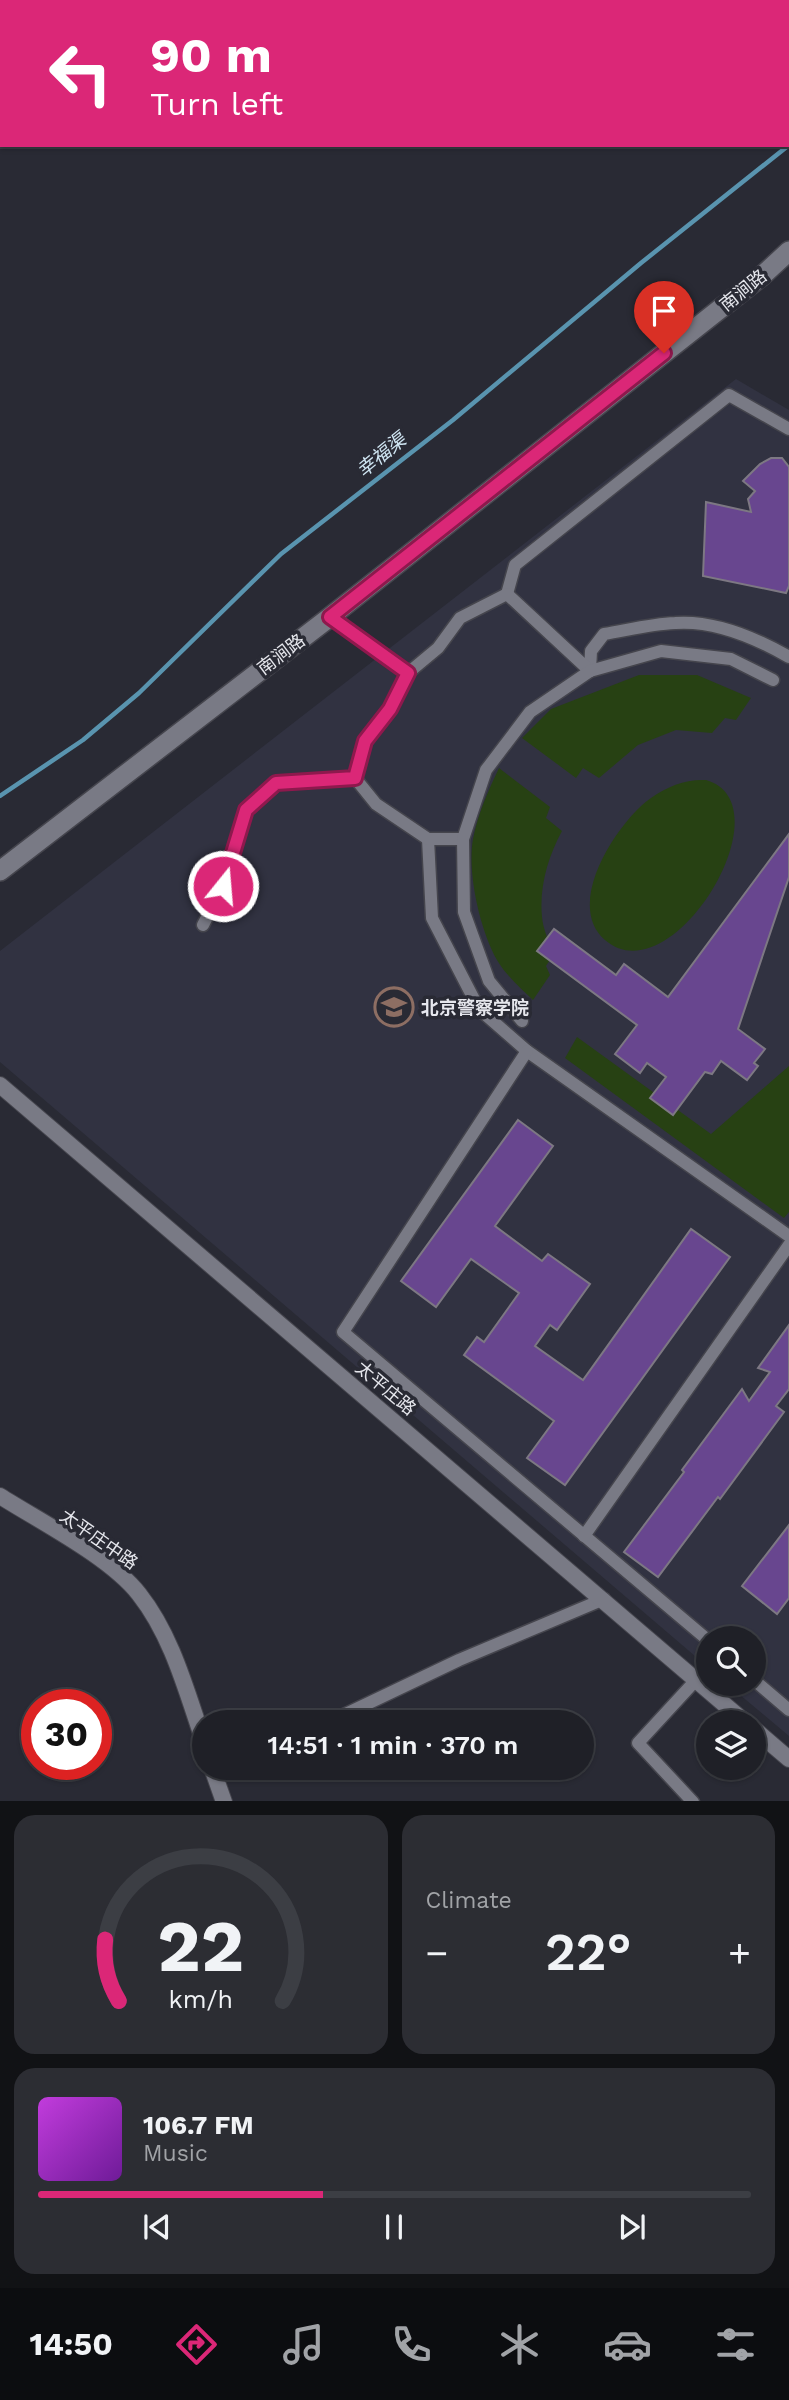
<!DOCTYPE html>
<html lang="en">
<head>
<meta charset="utf-8">
<style>
  body { margin:0; font-family:"Work Sans","Noto Sans SC",sans-serif; background:#2c2d33; color:#f1f3f6; height:100vh; display:flex; flex-direction:column; font-size:26px; white-space:nowrap }
  * { box-sizing:border-box; margin:0 }
  p { font-size:23px; color:#a1a3a7 }
  .icon { flex:none; width:38px; height:38px; fill:none; stroke:currentColor; stroke-width:2; stroke-linecap:round; stroke-linejoin:round }
  .map { position:relative; height:1801px; overflow:hidden }
  .side { display:flex; flex-direction:column; gap:14px; padding:14px; background:#111215; flex:1 }
  .side>* { flex:none }
  .guide { position:absolute; left:0px; top:0px; width:789px; height:147px; box-shadow:0 2px 5px #0004,0 0 0 2px #3c3e44; background:#db2777; color:#fff; overflow:hidden }
  .fabs { position:absolute; left:696px; top:1626px; display:grid; gap:14px }
  .fabs a { display:grid; place-items:center; width:70px; height:70px; border-radius:50%; background:#1f2027; box-shadow:0 2px 5px #0004,0 0 0 2px #3c3e44; font-size:35px }
  .speed { position:absolute; left:21px; top:1689px; display:flex; gap:14px; font-size:35px; font-weight:700; text-align:center }
  .speed>* { display:grid; place-content:center; width:91px; height:91px; border-radius:50%; background:#1f2027; box-shadow:0 2px 5px #0004,0 0 0 2px #3c3e44; line-height:1 }
  .speed .limit { border:10px solid #d22; background:#fff; color:#111 }
  .pin { position:absolute; display:grid; place-items:center; width:60px; height:60px; color:#fff; margin:-72px -30px; border-radius:50% 50% 50% 0; rotate:-45deg; box-shadow:0 0 7px #0007 }
  .pin .icon { rotate:45deg }
  .me { position:absolute; width:77px; margin:-38px; rotate:17deg; stroke-linejoin:round; filter:drop-shadow(0 0 5px #0008) }
  .turn { display:flex; align-items:center; gap:24px; height:147px; padding:0 35px; font-size:32px }
  .turn .icon { width:91px; height:91px; stroke-width:2.5 }
  .turn b { display:block; font-size:49px; line-height:60px }
  .big { font-size:52px; font-weight:600; line-height:1.1 }
  .side .tile { flex:1; display:flex; flex-direction:column; justify-content:center; gap:10px; min-width:0; padding:0 24px; border-radius:21px; background:#2c2d33 }
  .side .dial { align-items:center; gap:0 }
  .dial svg { height:182px; overflow:visible; fill:none; stroke:#3c3e44; stroke-width:7; stroke-linecap:round; text-anchor:middle }
  .dial text { fill:#f1f3f6; stroke:none }
  .song { display:flex; align-items:center; gap:21px }
  .cover { width:84px; height:84px; border-radius:10px; background:linear-gradient(135deg,hsl(290 70% 55%),hsl(280 70% 35%)) }
  .played { height:7px; border-radius:4px; background:linear-gradient(90deg,#db2777 40%,#3c3e44 40%) }
  .keys { display:flex; justify-content:space-around; direction:ltr }
  .heat { display:flex; justify-content:space-between; align-items:center; font-size:38px; direction:ltr }
  .side .tiles { flex:1; display:grid; gap:14px; grid-template-columns:1fr 1fr }
  .tile:last-child { grid-column:span 2 }
  .trip { position:absolute; left:192px; top:1710px; width:402px; height:70px; border-radius:35px; background:#1f2027; box-shadow:0 2px 5px #0004,0 0 0 2px #3c3e44; font-weight:600; line-height:70px; text-align:center }
  .tabs { display:flex; height:112px; justify-content:space-around; align-items:center; background:#0c0d10; color:#a1a3a7 }
  .tabs .icon { width:49px; height:49px }
  .tabs .current { color:#db2777 }
  .tabs b { font-size:32px; color:#f1f3f6 }
  .map>svg:first-child { display:block }
  .built { fill:#313241 }
  .green { fill:#274113 }
  .lines { fill:none; stroke-linecap:round; stroke-linejoin:round }
  .stream { stroke:#5994af; stroke-width:4.5 }
  .building { fill:#68468f; stroke:#7d7883; stroke-width:2 }
  .minor-casing { stroke:#45454d; stroke-width:15 }
  .tertiary-casing { stroke:#45454d; stroke-width:18 }
  .secondary-casing { stroke:#45454d; stroke-width:22 }
  .minor { stroke:#797a85; stroke-width:12 }
  .tertiary { stroke:#797a85; stroke-width:16 }
  .secondary { stroke:#797a85; stroke-width:19 }
  .route-casing { stroke:#8e194d; stroke-width:18 }
  .route { stroke:#db2777; stroke-width:12 }
  .labels { text-anchor:middle; dominant-baseline:central; stroke-width:7; stroke-linejoin:round; paint-order:stroke }
  .street-label { font-size:18px; fill:#e6e7ed; stroke:#292a34 }
  .poi-label { font-size:18px; font-weight:bold; fill:#e6e7ed; stroke:#292a34; text-anchor:start }
  .water-label { font-size:19px; font-style:italic; fill:#d0e6f3; stroke:#292a34 }
</style>
</head>
<body>
<div class="map">
<svg width="789" height="1802" viewBox="0 0 789 1802">
  <rect width="100%" height="100%" fill="#292a34"/>
  <polygon class="built" points="736,379 789,410 789,1736 727,1684 754,1684 754,1638 709,1638 709,1668 0,1062 0,951"/>
  <g class="green">
    <polygon points="639,675 697,675 751,698 736,720 725,718 712,733 676,730 638,745 599,778 583,768 576,778 522,738 551,709"/>
    <path d="M499,768L550,807L546,818L562,831C548,857 539,887 542,917C543,930 550,943 553,955L546,966L550,975L533,1000C521,989 505,974 497,960C480,930 467,873 473,839C478,814 488,791 499,768Z"/>
    <path d="M706,780C789,804 672,998 605,940C563,904 618,821 651,798C668,786 686,779 706,780Z"/>
    <polygon points="577,1037 711,1134 789,1066 789,1212 784,1218 565,1058"/>
  </g>
  <g class="lines">
    <polyline class="stream" points="0,796 83,740 139,693 281,554 453,420 641,263 789,145"/>
  </g>
  <g class="building">
    <polygon points="771,458 782,458 789,467 789,586 786,593 703,576 706,502 751,512 748,499 755,491 743,481 760,464"/>
    <polygon points="789,834 789,877 738,1029 765,1049 754,1063 758,1066 747,1080 721,1061 712,1074 705,1072 673,1115 650,1098 666,1077 647,1063 640,1073 615,1054 637,1025 537,951 554,929 616,975 624,964 668,997"/>
    <polygon points="518,1120 553,1146 495,1226 542,1261 548,1254 590,1284 557,1330 550,1325 535,1346 583,1380 691,1229 730,1257 565,1485 527,1458 554,1421 464,1355 477,1337 484,1342 519,1293 471,1259 436,1307 401,1281"/>
    <polygon points="789,1325 789,1389 776,1406 784,1412 720,1499 718,1497 658,1577 624,1552 684,1472 682,1470 742,1389 749,1401 770,1372 758,1368"/>
    <polygon points="789,1525 789,1598 777,1614 742,1586"/>
  </g>
  <g class="lines">
    <g class="minor-casing">
      <g id="minor">
        <polyline points="507,594 515,565 729,395 789,429"/>
        <polyline points="330,617 408,673"/>
        <path d="M590,671L591,651L604,634C628,630 651,624 675,623C714,620 756,638 789,657"/>
        <polyline points="428,839 432,918 479,1009 527,1051 789,1236"/>
        <polyline points="463,839 428,839 376,804 355,778 365,741 390,709 408,673 438,648 460,618 507,594 590,671"/>
        <polyline points="203,925 223,886 246,810 276,783 355,778"/>
        <polyline points="522,1021 489,981 464,912 463,839 486,770 530,712 590,671 661,651 731,659 773,680"/>
        <polyline points="527,1051 343,1332 709,1641"/>
        <polyline points="584,1536 789,1245"/>
        <polyline points="754,1680 789,1710"/>
        <polyline points="329,1722 459,1660 604,1599"/>
        <polyline points="215,1776 233,1768"/>
        <polyline points="693,1802 638,1743 696,1680"/>
      </g>
    </g>
    <g class="tertiary-casing">
      <g id="tertiary">
        <polyline points="0,1085 745,1722"/>
        <path d="M0,1496C41,1522 110,1557 139,1594C173,1637 187,1694 205,1745"/>
        <polyline points="754,1729 789,1759"/>
        <polyline points="212,1768 224,1802"/>
      </g>
    </g>
    <g class="secondary-casing">
      <polyline id="secondary" points="0,871 330,617 763,275 789,251"/>
    </g>
    <use href="#minor" class="minor"/>
    <use href="#tertiary" class="tertiary"/>
    <use href="#secondary" class="secondary"/>
  </g>
  <g class="lines">
    <g class="route-casing">
      <polyline id="route" points="223,886 246,810 276,783 355,778 365,741 390,709 408,673 330,617 664,353"/>
    </g>
    <use href="#route" class="route"/>
  </g>
  <defs>
    <g id="university-ring" transform="scale(2.0125)"><circle r="9.5" fill="#292a34" stroke="#8d6e63" stroke-width="1.5"/><path d="M0-5L7-2L0 1L-7-2ZM-4 1L0 2.5L4 1V4Q0 6-4 4Z" fill="#8d6e63"/></g>
  </defs>
  <g fill-rule="evenodd">
    <use href="#university-ring" x="394" y="1007"/>
  </g>
  <g class="labels">
    <g class="street-label">
      <text transform="translate(743 290) rotate(-39)">南涧路</text>
      <text transform="translate(281 654) rotate(-37)">南涧路</text>
      <text transform="translate(386 1388) rotate(40)">太平庄路</text>
      <text transform="translate(99 1539) rotate(35)">太平庄中路</text>
    </g>
    <g class="poi-label">
      <text x="421" y="1007">北京警察学院</text>
    </g>
    <g class="water-label">
      <text transform="translate(381 455) rotate(-39)">幸福渠</text>
    </g>
  </g>
</svg>
<div class="fabs">
<a><svg class="icon" aria-label="search" viewBox="0 0 24 24"><circle cx="10" cy="10" r="6"/><path d="M15 15l6 6"/></svg></a>
<a><svg class="icon" aria-label="layers" viewBox="0 0 24 24"><path d="M12 4l9 5-9 5-9-5zM3 14l9 5 9-5"/></svg></a>
</div>
<div class="speed"><div class="limit">30</div></div>
<div class="pin" style="left:664px;top:353px;background:#d93025"><svg class="icon" aria-label="arrive" viewBox="0 0 24 24"><path d="M6 21V4h12l-3 4 3 4H6"/></svg></div>
<svg class="me" style="left:223px;top:886px" viewBox="-20 -20 40 40"><circle r="17" fill="#db2777" stroke="#fff" stroke-width="3"/><path d="M0-11L8 9 0 5-8 9z" fill="#fff"/></svg>
<div class="trip">14:51 · 1 min · 370 m</div>
<div class="guide">
<div class="turn"><svg class="icon" aria-label="left" viewBox="0 0 24 24"><path d="M17 20v-9H6M10 6l-5 5 5 5"/></svg><div><b>90 m</b>Turn left</div></div>
</div>
</div>
<section class="side">
<div class="tiles">
<div class="tile dial"><svg viewBox="0 0 100 80">
<path d="M14 69A42 42 0 1 1 86 69"/>
<path d="M14 69A42 42 0 0 1 8 42" stroke="#db2777"/>
<text x="50" y="56" font-size="32" font-weight="700">22</text>
<text x="50" y="72" font-size="11">km/h</text>
</svg></div>
<div class="tile"><p>Climate</p>
<div class="heat"><a>−</a><b class="big">22°</b><a>+</a></div>
</div>
<div class="tile">
<div class="song"><i class="cover"></i><div><b>106.7 FM</b><p>Music</p></div></div>
<div class="played"></div>
<div class="keys"><svg class="icon" aria-label="previous" viewBox="0 0 24 24"><path d="M18 5L8 12l10 7zM5 5v14"/></svg><svg class="icon" aria-label="pause" viewBox="0 0 24 24"><path d="M8 5v14M16 5v14"/></svg><svg class="icon" aria-label="next" viewBox="0 0 24 24"><path d="M6 5l10 7-10 7zM19 5v14"/></svg></div>
</div>
</div>
</section>
<nav class="tabs">
<b>14:50</b>
<svg class="icon current" aria-label="directions" viewBox="0 0 24 24"><path d="M12 3l9 9-9 9-9-9zM9 14v-3h6M13 9l2 2-2 2"/></svg>
<svg class="icon" aria-label="music" viewBox="0 0 24 24"><path d="M9 18V5l10-2v13"/><circle cx="6" cy="18" r="3"/><circle cx="16" cy="16" r="3"/></svg>
<svg class="icon" aria-label="phone" viewBox="0 0 24 24"><path d="M5 4h4l2 5-3 2q2 4 5 5l2-3 5 2v4C11 20 4 13 5 4z"/></svg>
<svg class="icon" aria-label="climate" viewBox="0 0 24 24"><path d="M12 3v18M4 7l16 10M4 17L20 7"/></svg>
<svg class="icon" aria-label="car" viewBox="0 0 24 24"><path d="M5 17H2v-5l4-1 3-4h7l3 4 3 1v5h-3M9 17h6M6 11h13"/><circle cx="7" cy="17" r="2"/><circle cx="17" cy="17" r="2"/></svg>
<svg class="icon" aria-label="filters" viewBox="0 0 24 24"><path d="M4 7h16M4 17h16"/><circle cx="9" cy="7" r="2"/><circle cx="15" cy="17" r="2"/></svg>
</nav>
</body>
</html>
